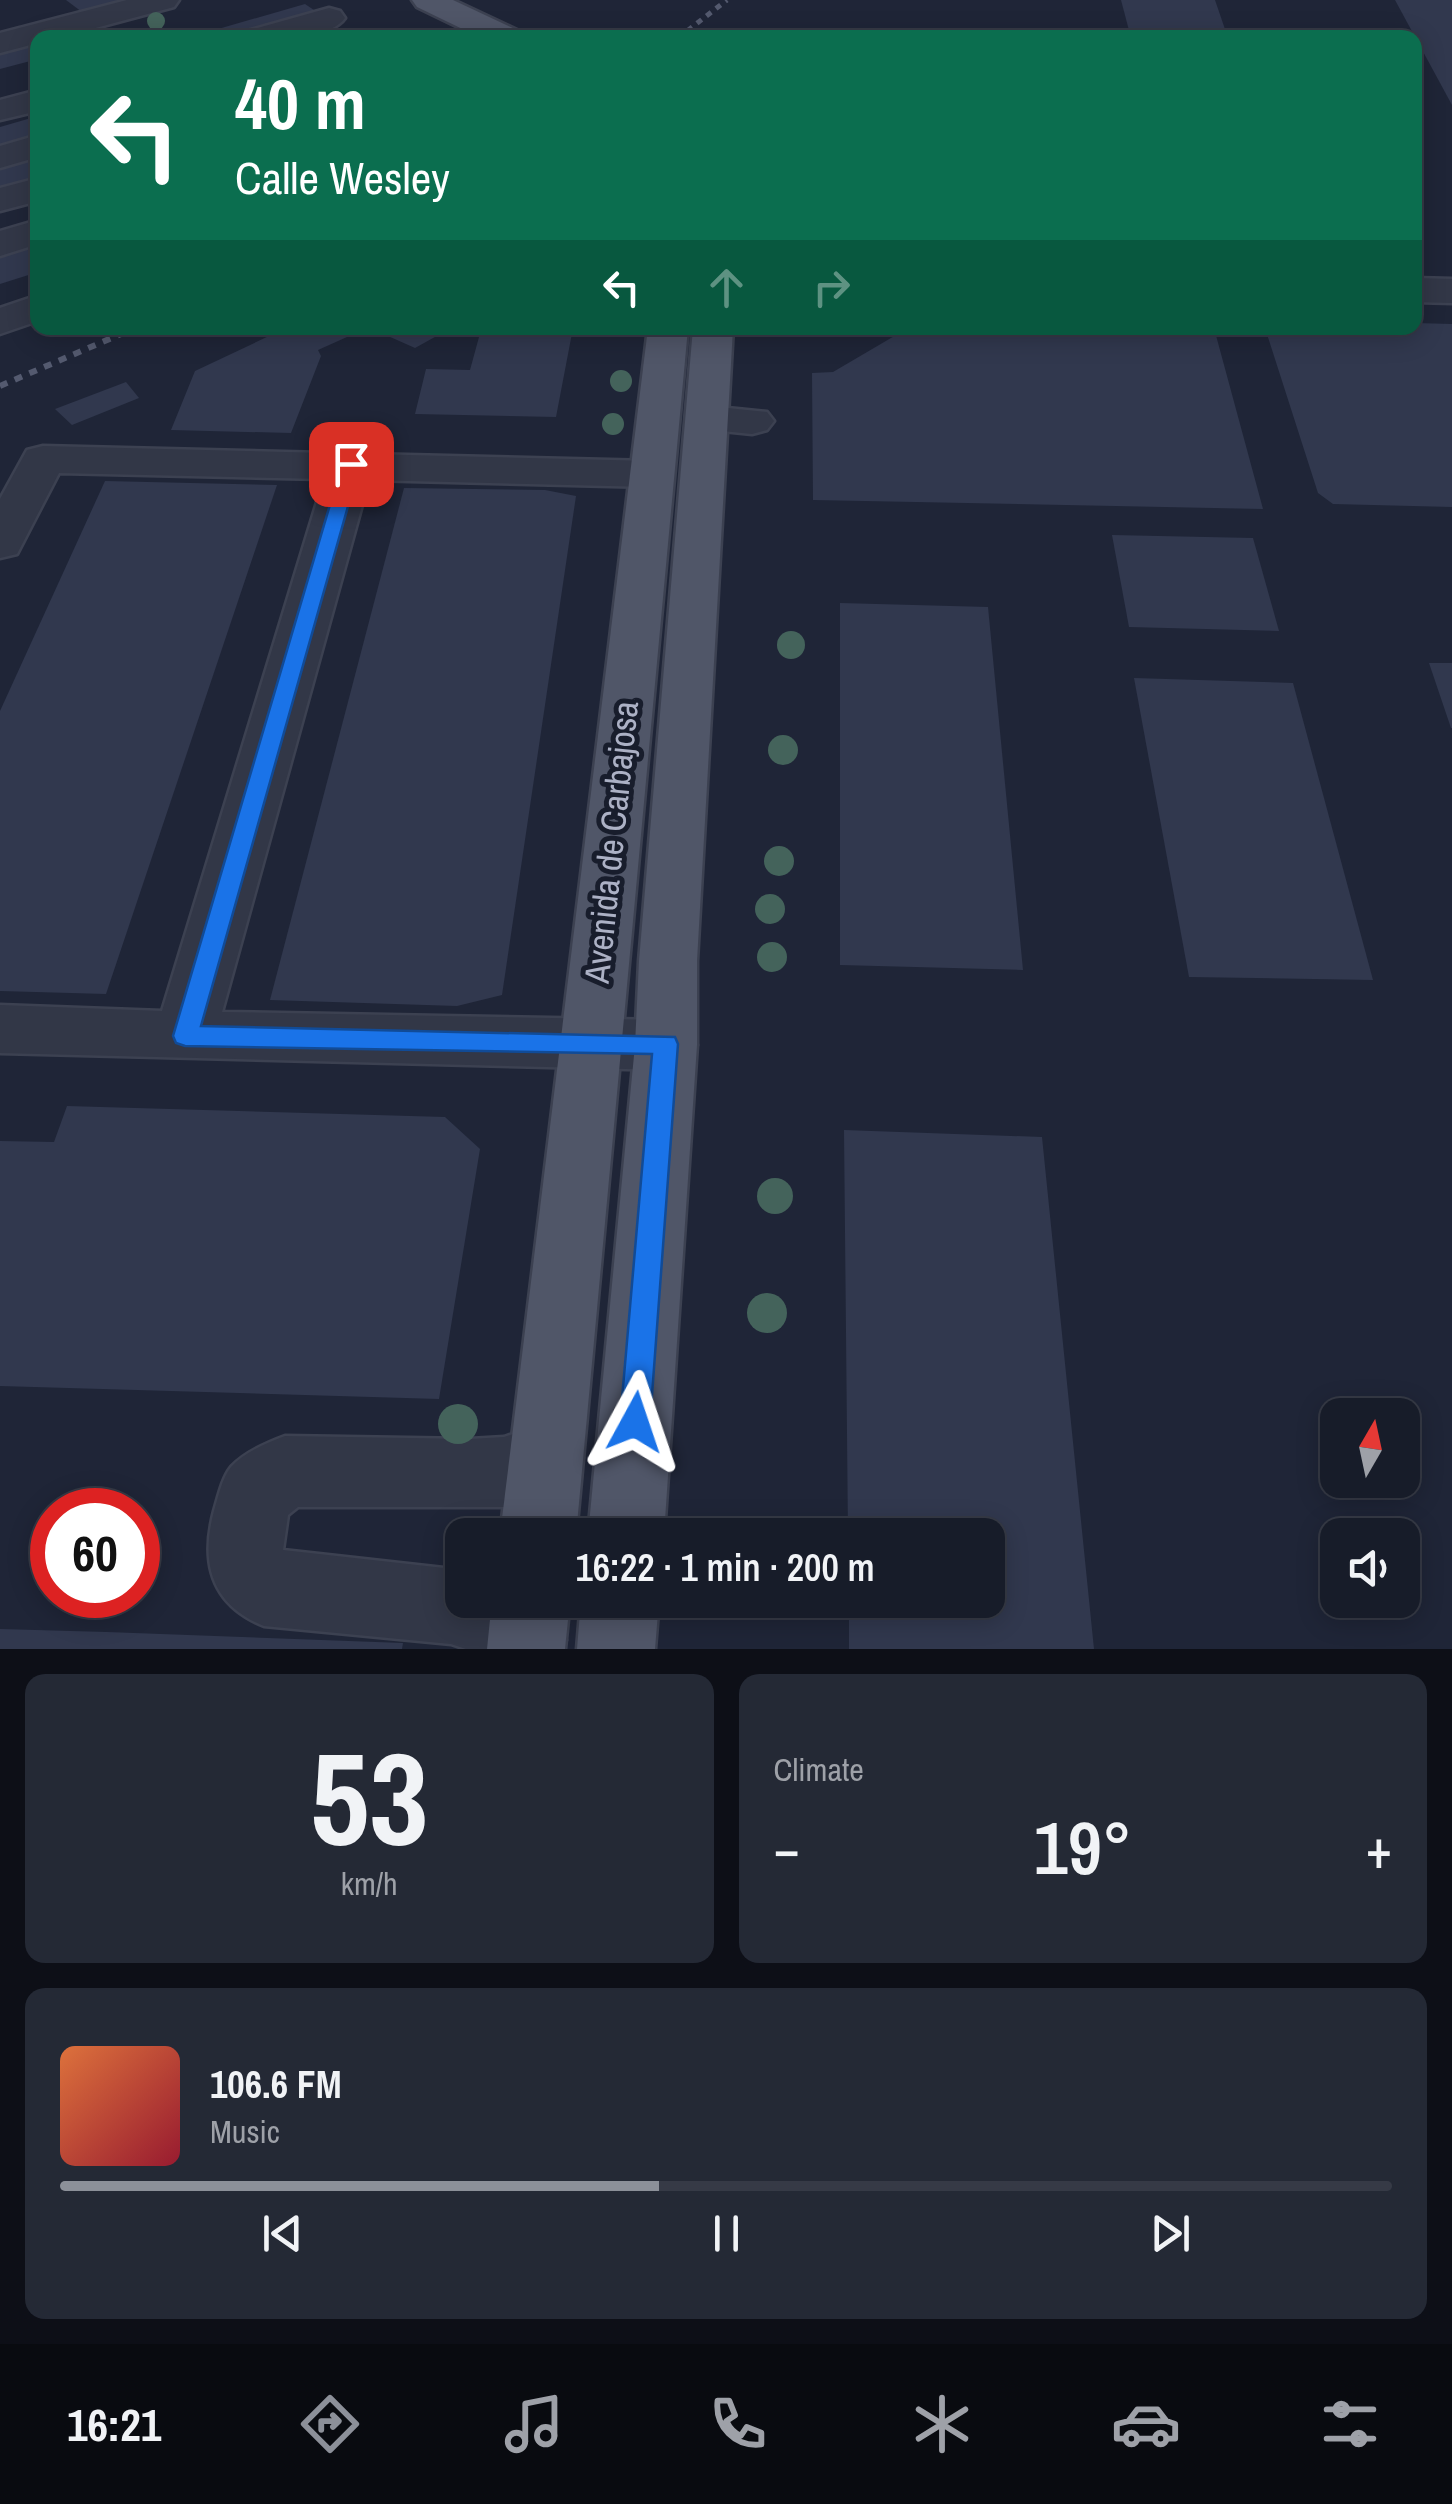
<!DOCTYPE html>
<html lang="en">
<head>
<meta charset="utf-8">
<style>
  body { margin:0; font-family:"Archivo Narrow",sans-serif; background:#242935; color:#f1f3f6; height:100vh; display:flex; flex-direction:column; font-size:38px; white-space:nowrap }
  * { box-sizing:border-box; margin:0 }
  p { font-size:32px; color:#9ea1a8 }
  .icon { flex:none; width:55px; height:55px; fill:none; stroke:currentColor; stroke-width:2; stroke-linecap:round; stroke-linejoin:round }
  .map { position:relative; height:1649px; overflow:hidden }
  .sheet { display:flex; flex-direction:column; gap:25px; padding:25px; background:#0d0f17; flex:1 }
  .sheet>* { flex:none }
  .hud { position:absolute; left:30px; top:30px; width:1392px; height:305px; border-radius:20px; box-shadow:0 5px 25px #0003,0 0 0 2px #363a46; background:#0b6e4f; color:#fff; overflow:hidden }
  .needle { width:65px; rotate:9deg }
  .buttons { position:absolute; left:1320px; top:1398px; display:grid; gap:20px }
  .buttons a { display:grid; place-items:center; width:100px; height:100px; border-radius:20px; background:#171c29; box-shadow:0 5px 25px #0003,0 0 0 2px #363a46; font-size:50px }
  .speed { position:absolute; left:30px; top:1488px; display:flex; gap:20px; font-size:50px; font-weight:700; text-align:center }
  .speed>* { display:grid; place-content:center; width:130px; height:130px; border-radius:50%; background:#171c29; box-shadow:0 5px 25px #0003,0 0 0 2px #363a46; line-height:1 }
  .speed .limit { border:15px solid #d22; background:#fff; color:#111 }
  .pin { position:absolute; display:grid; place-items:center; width:85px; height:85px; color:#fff; margin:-42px; border-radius:20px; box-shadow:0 5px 15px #0006 }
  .me { position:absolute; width:110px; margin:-55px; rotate:5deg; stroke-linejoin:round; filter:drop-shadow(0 0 8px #0008) }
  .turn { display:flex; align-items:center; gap:35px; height:210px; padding:0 40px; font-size:45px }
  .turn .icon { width:130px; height:130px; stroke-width:2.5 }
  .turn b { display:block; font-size:70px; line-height:85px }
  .lanes { display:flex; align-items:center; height:95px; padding:0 40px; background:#0003; justify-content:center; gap:50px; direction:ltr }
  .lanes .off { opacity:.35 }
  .big { font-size:75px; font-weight:600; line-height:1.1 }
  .sheet .tile { flex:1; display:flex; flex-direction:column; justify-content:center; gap:15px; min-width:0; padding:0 35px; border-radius:20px; background:#242935 }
  .sheet .dial { align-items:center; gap:0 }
  .dial b { font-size:130px; line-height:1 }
  .song { display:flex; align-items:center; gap:30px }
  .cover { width:120px; height:120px; border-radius:15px; background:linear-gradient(135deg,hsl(20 70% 55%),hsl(350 70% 35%)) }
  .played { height:10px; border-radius:5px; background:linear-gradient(90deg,#8c9099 45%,#363a46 45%) }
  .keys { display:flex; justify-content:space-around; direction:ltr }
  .heat { display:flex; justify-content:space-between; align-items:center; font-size:55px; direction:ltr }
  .sheet .tiles { flex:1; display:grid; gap:25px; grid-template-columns:1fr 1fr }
  .tile:last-child { grid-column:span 2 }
  .trip { position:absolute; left:445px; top:1518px; width:560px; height:100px; border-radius:20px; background:#171c29; box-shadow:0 5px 25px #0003,0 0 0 2px #363a46; font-weight:600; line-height:100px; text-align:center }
  .menu { display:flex; height:160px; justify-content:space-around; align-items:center; background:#090b10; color:#9ea1a8 }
  .menu .icon { width:70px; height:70px }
  .menu .selected { color:#8c9099 }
  .menu b { font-size:45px; color:#f1f3f6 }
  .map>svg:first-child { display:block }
  .building { fill:#31384e }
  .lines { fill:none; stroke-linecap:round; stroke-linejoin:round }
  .minor-casing { stroke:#3c4151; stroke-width:5 }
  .major-casing { stroke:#3c4151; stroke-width:5 }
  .minor { fill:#323747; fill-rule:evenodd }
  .major { fill:#505668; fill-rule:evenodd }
  .rail-far1 { stroke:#545a6f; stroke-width:5; stroke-dasharray:6 6; stroke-linecap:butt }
  .rail { stroke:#545a6f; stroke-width:6; stroke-dasharray:8 8; stroke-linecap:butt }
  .tree { fill:#44635b }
  .route { fill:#1a73e8; stroke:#114b97; stroke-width:2.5 }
  .labels { text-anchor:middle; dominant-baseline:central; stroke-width:10; stroke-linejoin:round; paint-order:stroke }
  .street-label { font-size:35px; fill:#acb1c5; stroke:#181d2c }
</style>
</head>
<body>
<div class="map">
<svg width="1452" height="1649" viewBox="0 0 1452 1649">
  <rect width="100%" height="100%" fill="#1f2537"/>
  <g class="building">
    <polygon points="66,0 124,0 124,1 82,12"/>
    <polygon points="1121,0 1215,0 1228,38 1131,38"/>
    <polygon points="1395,0 1452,0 1452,105"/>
    <polygon points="305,4 323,16 247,38 187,38"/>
    <polygon points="100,25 116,38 56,38"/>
    <polygon points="38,41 38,59 0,69 0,51"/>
    <polygon points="38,116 38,136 0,146 0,127"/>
    <polygon points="38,157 38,178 0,192 0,168"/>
    <polygon points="38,245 38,272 0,284 0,257"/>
    <polygon points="1415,323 1452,324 1452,507 1333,504 1318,493 1265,328 1415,328"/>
    <polygon points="286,328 304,335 319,328 367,328 318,350 321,356 291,433 171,430 195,371"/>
    <polygon points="370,328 451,328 415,348"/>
    <polygon points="496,328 573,328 556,417 415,414 426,369 470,370 479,337 493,336"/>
    <polygon points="908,328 1214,328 1263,509 813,500 812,373 833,372"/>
    <polygon points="126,382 139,398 72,425 55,409"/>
    <polygon points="105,481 277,485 106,994 0,991 0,711"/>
    <polygon points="404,488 545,490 576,496 502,995 457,1006 270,1000"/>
    <polygon points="1112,535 1253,538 1279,631 1129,627"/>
    <polygon points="840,603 988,607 1023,970 840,965"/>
    <polygon points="1429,663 1452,663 1452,728 1451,728"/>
    <polygon points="1134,678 1293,683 1373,980 1189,977"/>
    <polygon points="67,1106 445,1117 480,1149 439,1399 0,1386 0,1141 54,1142"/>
    <polygon points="844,1130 1042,1137 1094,1649 849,1649 849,1600 988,1600 988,1535 848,1535"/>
    <polygon points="0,1629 107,1632 403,1643 402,1649 0,1649"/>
  </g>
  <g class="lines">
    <g class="minor-casing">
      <g id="minor">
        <polygon points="127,0 179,0 174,7 58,38 38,38 38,43 0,53 0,33"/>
        <path d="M329,8L340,11L345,18C329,41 268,38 242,38L247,31Z"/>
        <polygon points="38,90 38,111 0,120 0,100"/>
        <polygon points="38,135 38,157 0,168 0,146"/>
        <polygon points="38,178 38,201 0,211 0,188"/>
        <polygon points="38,220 38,244 0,256 0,231"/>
        <polygon points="1415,278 1452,279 1452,303 1415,302"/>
        <polygon points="38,295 38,321 0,334 0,308"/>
        <polygon points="708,406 767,412 774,421 767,430 752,434 693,428 686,419 693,410"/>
        <polygon points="43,446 651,461 667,464 673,474 667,484 651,487 369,480 222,1012 666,1020 688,1028 697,1045 688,1062 666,1070 0,1053 0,1005 162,1011 324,479 59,473 17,554 0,558 0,499 27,450"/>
        <path d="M546,1423L572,1433L583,1458L572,1483L504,1507H298L288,1515L283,1550L462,1570V1600C514,1600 544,1586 566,1640L562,1649H466L451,1644L264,1626C212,1605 200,1564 214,1511C218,1498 222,1478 231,1467C245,1452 266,1443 285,1436L470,1439L504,1437Z"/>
      </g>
    </g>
    <g class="major-casing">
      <g id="major">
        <polygon points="412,0 453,0 519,31 524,38 481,38 417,7"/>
        <polygon points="648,328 688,328 576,1535 500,1535"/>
        <polygon points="693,328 733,328 697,961 697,1045 664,1535 588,1535 635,1045 639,961"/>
        <polygon points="492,1600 570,1600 565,1649 487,1649"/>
        <polygon points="581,1600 659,1600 655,1649 577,1649"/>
      </g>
    </g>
    <use href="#minor" class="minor"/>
    <use href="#major" class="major"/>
    <polyline class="rail-far1" points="678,38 727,0"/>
    <polyline class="rail" points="0,386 135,328"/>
  </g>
  <g class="tree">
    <circle cx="156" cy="21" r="9"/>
    <circle cx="621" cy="381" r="11"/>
    <circle cx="613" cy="424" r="11"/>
    <circle cx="791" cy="645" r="14"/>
    <circle cx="783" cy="750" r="15"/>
    <circle cx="779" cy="861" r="15"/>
    <circle cx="770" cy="909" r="15"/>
    <circle cx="772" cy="957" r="15"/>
    <circle cx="775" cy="1196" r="18"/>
    <circle cx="767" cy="1313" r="20"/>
    <circle cx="458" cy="1424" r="20"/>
  </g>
  <polygon class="route" points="351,458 360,464 201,1026 675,1037 678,1044 650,1422 646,1432 635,1436 624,1432 620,1422 652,1054 185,1046 176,1043 173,1036 342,464"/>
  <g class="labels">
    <g class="street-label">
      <text transform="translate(611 842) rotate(-84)">Avenida de Carbajosa</text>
    </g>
  </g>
</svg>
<div class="buttons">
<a><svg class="needle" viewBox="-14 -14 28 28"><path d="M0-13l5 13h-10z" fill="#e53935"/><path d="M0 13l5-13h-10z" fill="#9ea1a8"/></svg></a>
<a><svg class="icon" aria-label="sound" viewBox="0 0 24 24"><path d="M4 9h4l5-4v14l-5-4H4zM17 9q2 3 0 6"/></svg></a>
</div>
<div class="speed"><div class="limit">60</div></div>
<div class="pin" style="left:351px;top:464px;background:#d93025"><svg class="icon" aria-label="arrive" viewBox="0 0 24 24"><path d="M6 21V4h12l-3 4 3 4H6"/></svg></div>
<svg class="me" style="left:635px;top:1422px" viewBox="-20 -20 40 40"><path d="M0-17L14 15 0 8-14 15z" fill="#1a73e8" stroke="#fff" stroke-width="4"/></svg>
<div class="trip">16:22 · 1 min · 200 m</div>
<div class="hud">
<div class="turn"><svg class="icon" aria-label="left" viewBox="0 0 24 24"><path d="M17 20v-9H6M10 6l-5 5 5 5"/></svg><div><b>40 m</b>Calle Wesley</div></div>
<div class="lanes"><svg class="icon" aria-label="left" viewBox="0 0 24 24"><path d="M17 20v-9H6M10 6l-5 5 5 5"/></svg><svg class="icon off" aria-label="ahead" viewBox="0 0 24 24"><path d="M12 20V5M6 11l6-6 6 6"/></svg><svg class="icon off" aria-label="right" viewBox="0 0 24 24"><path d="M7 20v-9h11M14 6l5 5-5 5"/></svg></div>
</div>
</div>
<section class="sheet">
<div class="tiles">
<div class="tile dial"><b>53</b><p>km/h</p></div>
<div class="tile"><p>Climate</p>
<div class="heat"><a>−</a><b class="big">19°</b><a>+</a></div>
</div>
<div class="tile">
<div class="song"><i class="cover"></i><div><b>106.6 FM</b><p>Music</p></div></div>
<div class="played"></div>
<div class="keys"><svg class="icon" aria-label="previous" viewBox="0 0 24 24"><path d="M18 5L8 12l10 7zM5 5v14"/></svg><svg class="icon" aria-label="pause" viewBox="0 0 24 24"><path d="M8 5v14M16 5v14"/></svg><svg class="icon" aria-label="next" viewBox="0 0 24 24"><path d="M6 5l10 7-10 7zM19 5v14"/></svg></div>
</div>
</div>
</section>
<nav class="menu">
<b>16:21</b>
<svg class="icon selected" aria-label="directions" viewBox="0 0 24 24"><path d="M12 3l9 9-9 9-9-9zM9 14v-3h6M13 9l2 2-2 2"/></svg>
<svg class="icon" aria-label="music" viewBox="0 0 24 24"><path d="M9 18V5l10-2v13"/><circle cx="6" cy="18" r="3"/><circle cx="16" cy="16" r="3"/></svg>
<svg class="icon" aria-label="phone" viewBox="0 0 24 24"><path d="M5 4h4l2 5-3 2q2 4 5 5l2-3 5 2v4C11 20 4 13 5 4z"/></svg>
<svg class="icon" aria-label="climate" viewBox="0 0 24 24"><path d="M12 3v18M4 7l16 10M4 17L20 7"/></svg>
<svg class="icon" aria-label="car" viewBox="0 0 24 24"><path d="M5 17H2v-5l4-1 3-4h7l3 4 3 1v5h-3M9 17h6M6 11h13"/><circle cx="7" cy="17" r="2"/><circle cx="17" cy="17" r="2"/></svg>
<svg class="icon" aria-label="filters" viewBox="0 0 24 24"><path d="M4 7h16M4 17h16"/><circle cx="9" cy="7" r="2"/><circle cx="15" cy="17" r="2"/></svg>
</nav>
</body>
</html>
